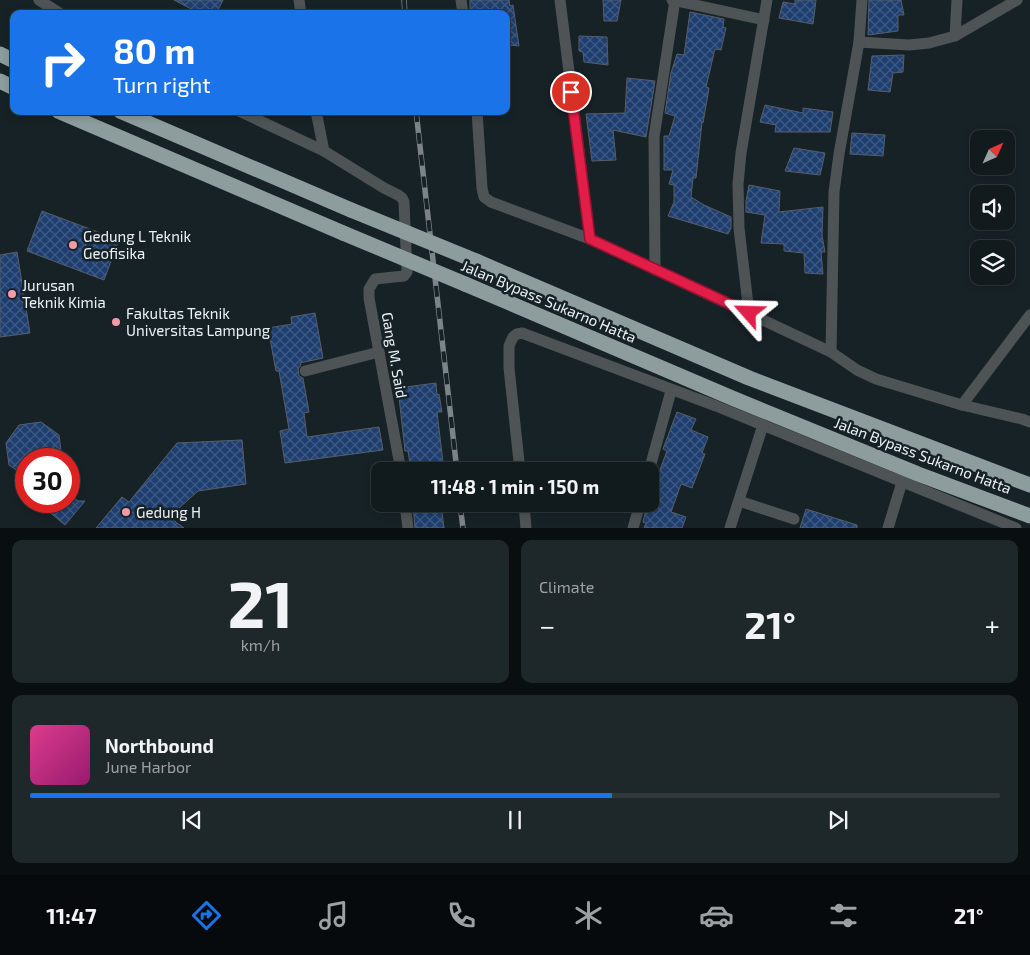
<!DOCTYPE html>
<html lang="en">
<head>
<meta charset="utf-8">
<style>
  body { margin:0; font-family:"Exo 2",sans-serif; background:#1e272a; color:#f1f3f6; height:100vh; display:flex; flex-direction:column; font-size:19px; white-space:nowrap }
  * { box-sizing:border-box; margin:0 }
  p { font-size:16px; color:#9ca1a4 }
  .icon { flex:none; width:28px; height:28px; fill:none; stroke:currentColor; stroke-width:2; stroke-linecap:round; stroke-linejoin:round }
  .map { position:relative; height:528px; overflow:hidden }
  .side { display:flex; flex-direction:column; gap:12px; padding:12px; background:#090e10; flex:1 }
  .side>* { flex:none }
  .banner { position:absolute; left:10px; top:10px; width:500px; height:105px; border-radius:10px; box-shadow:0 2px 8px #0003,0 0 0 1px #30383b; background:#1a73e8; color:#fff; overflow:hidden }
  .needle { width:32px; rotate:45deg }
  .fabs { position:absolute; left:970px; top:130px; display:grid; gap:10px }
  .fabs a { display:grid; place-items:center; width:45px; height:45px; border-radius:10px; background:#111a1d; box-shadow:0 2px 8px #0003,0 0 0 1px #30383b; font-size:25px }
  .speed { position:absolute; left:15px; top:448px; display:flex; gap:10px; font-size:25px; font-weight:700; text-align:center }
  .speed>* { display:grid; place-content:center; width:65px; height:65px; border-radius:50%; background:#111a1d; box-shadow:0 2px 8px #0003,0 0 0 1px #30383b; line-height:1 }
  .speed .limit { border:8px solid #d22; background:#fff; color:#111 }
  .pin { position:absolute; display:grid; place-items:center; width:42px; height:42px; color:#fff; margin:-21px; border:2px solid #fff; border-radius:50%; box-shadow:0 1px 5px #0007 }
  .me { position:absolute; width:55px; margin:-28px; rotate:295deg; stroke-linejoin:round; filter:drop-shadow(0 0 4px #0008) }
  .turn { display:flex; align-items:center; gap:18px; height:105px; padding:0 20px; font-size:22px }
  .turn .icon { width:65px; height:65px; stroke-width:2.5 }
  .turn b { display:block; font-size:35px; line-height:42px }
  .big { font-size:38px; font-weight:700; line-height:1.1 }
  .side .card { flex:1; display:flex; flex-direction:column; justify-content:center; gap:8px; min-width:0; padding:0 18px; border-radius:10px; background:#1e272a }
  .side .dial { align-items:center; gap:0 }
  .dial b { font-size:65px; line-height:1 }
  .song { display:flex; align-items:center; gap:15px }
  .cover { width:60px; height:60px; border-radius:8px; background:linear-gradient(135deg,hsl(330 70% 55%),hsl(320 70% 35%)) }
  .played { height:5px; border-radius:2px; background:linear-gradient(90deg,#1a73e8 60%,#30383b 60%) }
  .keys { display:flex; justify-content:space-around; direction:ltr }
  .heat { display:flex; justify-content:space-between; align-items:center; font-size:28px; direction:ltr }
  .side .tiles { flex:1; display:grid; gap:12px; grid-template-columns:1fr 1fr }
  .card:last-child { grid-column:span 2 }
  .trip { position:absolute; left:371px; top:462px; width:288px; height:50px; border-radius:10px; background:#111a1d; box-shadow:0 2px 8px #0003,0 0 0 1px #30383b; font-weight:700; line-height:50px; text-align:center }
  .menu { display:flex; height:80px; justify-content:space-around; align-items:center; background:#070a0c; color:#9ca1a4 }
  .menu .icon { width:35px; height:35px }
  .menu .selected { color:#1a73e8 }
  .menu b { font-size:22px; color:#f1f3f6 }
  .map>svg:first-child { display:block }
  .building { fill:url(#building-cross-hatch); stroke:#575e67 }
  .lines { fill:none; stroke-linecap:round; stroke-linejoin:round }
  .street { stroke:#4e5455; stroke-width:11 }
  .highway { stroke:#8d9d9e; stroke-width:15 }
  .rail-casing { stroke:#7b8489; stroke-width:5.5 }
  .rail { stroke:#172227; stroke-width:4; stroke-dasharray:11; stroke-linecap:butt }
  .highway-bridge { stroke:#8d9d9e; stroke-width:15 }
  .route-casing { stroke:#92132f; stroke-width:12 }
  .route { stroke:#e11d48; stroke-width:9 }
  .poi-dot { fill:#f39aa9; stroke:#172227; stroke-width:2 }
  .labels { text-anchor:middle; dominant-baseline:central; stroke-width:5; stroke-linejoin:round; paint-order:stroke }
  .poi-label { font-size:15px; fill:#ebf2f6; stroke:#172227; text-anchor:start }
  .street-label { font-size:15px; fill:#ebf2f6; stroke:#172227 }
</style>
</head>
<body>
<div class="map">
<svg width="1030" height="528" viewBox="0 0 1030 528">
  <defs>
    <pattern id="building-cross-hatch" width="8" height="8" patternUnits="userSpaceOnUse" patternTransform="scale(1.25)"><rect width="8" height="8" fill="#1e3e6f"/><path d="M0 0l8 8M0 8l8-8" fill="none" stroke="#3f5a84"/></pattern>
  </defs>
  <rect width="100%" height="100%" fill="#172227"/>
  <g class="building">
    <polygon points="174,0 223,0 216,14 201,14"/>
    <polygon points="470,0 509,0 510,6 513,5 519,46 506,45 506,14 474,14 474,12 470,12"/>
    <polygon points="603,0 621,0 617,21 604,21"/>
    <polygon points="795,0 816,0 813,24 779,18 783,2 795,4"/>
    <polygon points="869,0 901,0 904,15 898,15 898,31 868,35"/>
    <polygon points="690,12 724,19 723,27 726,28 721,50 715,49 706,87 709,88 703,123 702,122 696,178 693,178 691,197 704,205 731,217 731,228 728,234 668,216 674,202 674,185 669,184 673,170 664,170 664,136 669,136 675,116 665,113 671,73 677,54 684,55"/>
    <polygon points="579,36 607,37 608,65 584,62 583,52 579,51"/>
    <polygon points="904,55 903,72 893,73 890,92 868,90 872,56"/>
    <polygon points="627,78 655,81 646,137 613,130 616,160 592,161 586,114 625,113"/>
    <polygon points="765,105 803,113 803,108 833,112 830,132 775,132 776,125 760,122"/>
    <polygon points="852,133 885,135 883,156 850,154"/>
    <polygon points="794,148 825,153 820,175 785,171"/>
    <polygon points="749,185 780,191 779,212 823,207 822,235 825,252 821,252 823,274 805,273 804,253 784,251 784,244 761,243 765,215 746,212 746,201"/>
    <polygon points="42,211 119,240 104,280 27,251"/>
    <polygon points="17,252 30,333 0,337 0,255"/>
    <polygon points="315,313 323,358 300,363 301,365 298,369 299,376 303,378 309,412 304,413 307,437 379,427 383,450 285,463 280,431 289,429 279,371 276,371 268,328 292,324 291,317"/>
    <polygon points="436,383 437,395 439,394 442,412 437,412 444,471 411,471 408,451 405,451 398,388"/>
    <polygon points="677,412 696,419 691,430 708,437 702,453 705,454 692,488 681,484 671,512 686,517 682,528 644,528 646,523 643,522 647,505 649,505 650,504 660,476 658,475 667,451 663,449"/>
    <polygon points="41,422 59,435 62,459 26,459 26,477 9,465 6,443 19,425"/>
    <polygon points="242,440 246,484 198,491 169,517 184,528 96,528 122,497 129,502 177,443"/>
    <polygon points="69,494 78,501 85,501 65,525 36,501 69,501"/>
    <polygon points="413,504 441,504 444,528 415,528"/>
    <polygon points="806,509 857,525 857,528 800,528"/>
  </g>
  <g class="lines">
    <g class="street">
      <polyline points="39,0 61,14"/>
      <polyline points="299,0 301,14"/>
      <polyline points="461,0 463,14"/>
      <polyline points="560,0 590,239"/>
      <polyline points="672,0 764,20"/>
      <polyline points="955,36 957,0"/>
      <polyline points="859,42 909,45 929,43 955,36 1017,0"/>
      <polyline points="239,111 324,151"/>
      <polyline points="316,111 324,151 384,188 398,195 402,198 404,202 407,272 404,276 375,279 369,289 369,298 401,471"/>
      <polyline points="477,111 482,188 484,197 491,202 590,239 831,352 857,370 876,379 962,405 1022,419 1030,422"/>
      <polyline points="655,270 654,137 675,0"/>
      <polyline points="749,313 739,228 738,184 741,153 767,0"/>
      <polyline points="831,352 834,192 839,154 859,42 862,0"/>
      <polyline points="305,371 379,352"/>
      <polyline points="962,405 1030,315"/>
      <polyline points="520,471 509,368 509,346 513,337 517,334 522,333 716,406 1016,528"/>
      <polyline points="649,471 671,391"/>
      <polyline points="739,501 794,519"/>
      <polyline points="405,504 408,528"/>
      <polyline points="524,504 526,528"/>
      <polyline points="633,528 640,504"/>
      <polyline points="730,528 763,425"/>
      <polyline points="888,528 902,482"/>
    </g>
    <g class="highway">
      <polyline points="0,54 14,61"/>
      <polyline points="0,81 14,88"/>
      <polyline points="58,111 343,233"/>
      <polyline points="120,111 351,210"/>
      <polyline points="476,261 749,378 1030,485"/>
      <polyline points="465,284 732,398 918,474 1030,516"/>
    </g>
    <g class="rail-casing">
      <g id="rail">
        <polyline points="404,0 405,14"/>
        <polyline points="416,111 457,471"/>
        <polyline points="460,504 463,528"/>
      </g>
    </g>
    <use href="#rail" class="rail"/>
    <g class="highway-bridge">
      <polyline points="351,210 476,261"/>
      <polyline points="343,233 465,284"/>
    </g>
  </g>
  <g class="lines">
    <g class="route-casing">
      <polyline id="route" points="571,92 590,239 749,313"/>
    </g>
    <use href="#route" class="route"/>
  </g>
  <g class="poi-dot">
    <circle cx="73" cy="245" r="5"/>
    <circle cx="12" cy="294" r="5"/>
    <circle cx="116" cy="322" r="5"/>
    <circle cx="126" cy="512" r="5"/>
  </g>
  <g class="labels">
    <g class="poi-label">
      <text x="83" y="236">Gedung L Teknik<tspan x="83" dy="17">Geofisika</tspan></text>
      <text x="22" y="285">Jurusan<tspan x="22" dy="17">Teknik Kimia</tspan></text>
      <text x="126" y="313">Fakultas Teknik<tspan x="126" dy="17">Universitas Lampung</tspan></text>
      <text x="136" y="512">Gedung H</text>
    </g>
    <g class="street-label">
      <text transform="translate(549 301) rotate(23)">Jalan Bypass Sukarno Hatta</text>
      <text transform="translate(395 355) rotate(80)">Gang M. Said</text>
      <text transform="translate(923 455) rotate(21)">Jalan Bypass Sukarno Hatta</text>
    </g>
  </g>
</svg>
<div class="fabs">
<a><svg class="needle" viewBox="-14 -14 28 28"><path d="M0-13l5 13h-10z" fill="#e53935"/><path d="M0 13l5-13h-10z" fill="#9ca1a4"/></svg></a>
<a><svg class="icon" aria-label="sound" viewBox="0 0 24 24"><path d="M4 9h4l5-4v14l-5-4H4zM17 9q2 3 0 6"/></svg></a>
<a><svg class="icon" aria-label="layers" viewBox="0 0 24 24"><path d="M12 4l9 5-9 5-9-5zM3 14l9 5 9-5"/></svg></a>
</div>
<div class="speed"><div class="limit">30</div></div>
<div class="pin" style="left:571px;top:92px;background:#d93025"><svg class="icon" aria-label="arrive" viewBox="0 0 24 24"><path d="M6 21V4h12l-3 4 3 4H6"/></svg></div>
<svg class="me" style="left:749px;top:313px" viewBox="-20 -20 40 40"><path d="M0-17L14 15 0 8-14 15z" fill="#e11d48" stroke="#fff" stroke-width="4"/></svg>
<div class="trip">11:48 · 1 min · 150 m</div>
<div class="banner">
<div class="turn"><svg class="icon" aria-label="right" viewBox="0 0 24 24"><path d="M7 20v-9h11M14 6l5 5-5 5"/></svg><div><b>80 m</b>Turn right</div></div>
</div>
</div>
<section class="side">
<div class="tiles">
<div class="card dial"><b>21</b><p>km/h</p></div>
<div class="card"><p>Climate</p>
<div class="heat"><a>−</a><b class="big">21°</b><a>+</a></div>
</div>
<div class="card">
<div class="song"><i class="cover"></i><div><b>Northbound</b><p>June Harbor</p></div></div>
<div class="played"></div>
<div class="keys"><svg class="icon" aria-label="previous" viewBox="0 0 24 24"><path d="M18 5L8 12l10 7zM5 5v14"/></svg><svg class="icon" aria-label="pause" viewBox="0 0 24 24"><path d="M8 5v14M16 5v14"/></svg><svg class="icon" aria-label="next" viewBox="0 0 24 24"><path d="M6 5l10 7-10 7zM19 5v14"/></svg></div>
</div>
</div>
</section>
<nav class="menu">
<b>11:47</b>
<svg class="icon selected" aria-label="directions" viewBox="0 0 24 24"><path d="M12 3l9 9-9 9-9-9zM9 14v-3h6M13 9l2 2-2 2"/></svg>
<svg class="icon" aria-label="music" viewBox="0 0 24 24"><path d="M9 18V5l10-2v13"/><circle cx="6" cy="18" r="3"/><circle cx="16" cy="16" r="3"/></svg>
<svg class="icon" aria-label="phone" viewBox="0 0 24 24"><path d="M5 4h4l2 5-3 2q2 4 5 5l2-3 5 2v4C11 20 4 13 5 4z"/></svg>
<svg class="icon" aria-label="climate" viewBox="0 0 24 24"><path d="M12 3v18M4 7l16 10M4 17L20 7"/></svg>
<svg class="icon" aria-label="car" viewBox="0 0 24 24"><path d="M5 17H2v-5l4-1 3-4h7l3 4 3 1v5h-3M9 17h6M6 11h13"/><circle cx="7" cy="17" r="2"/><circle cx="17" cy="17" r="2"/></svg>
<svg class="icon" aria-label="filters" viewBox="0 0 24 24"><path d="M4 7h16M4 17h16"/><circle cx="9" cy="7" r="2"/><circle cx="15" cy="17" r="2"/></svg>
<b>21°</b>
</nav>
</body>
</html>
